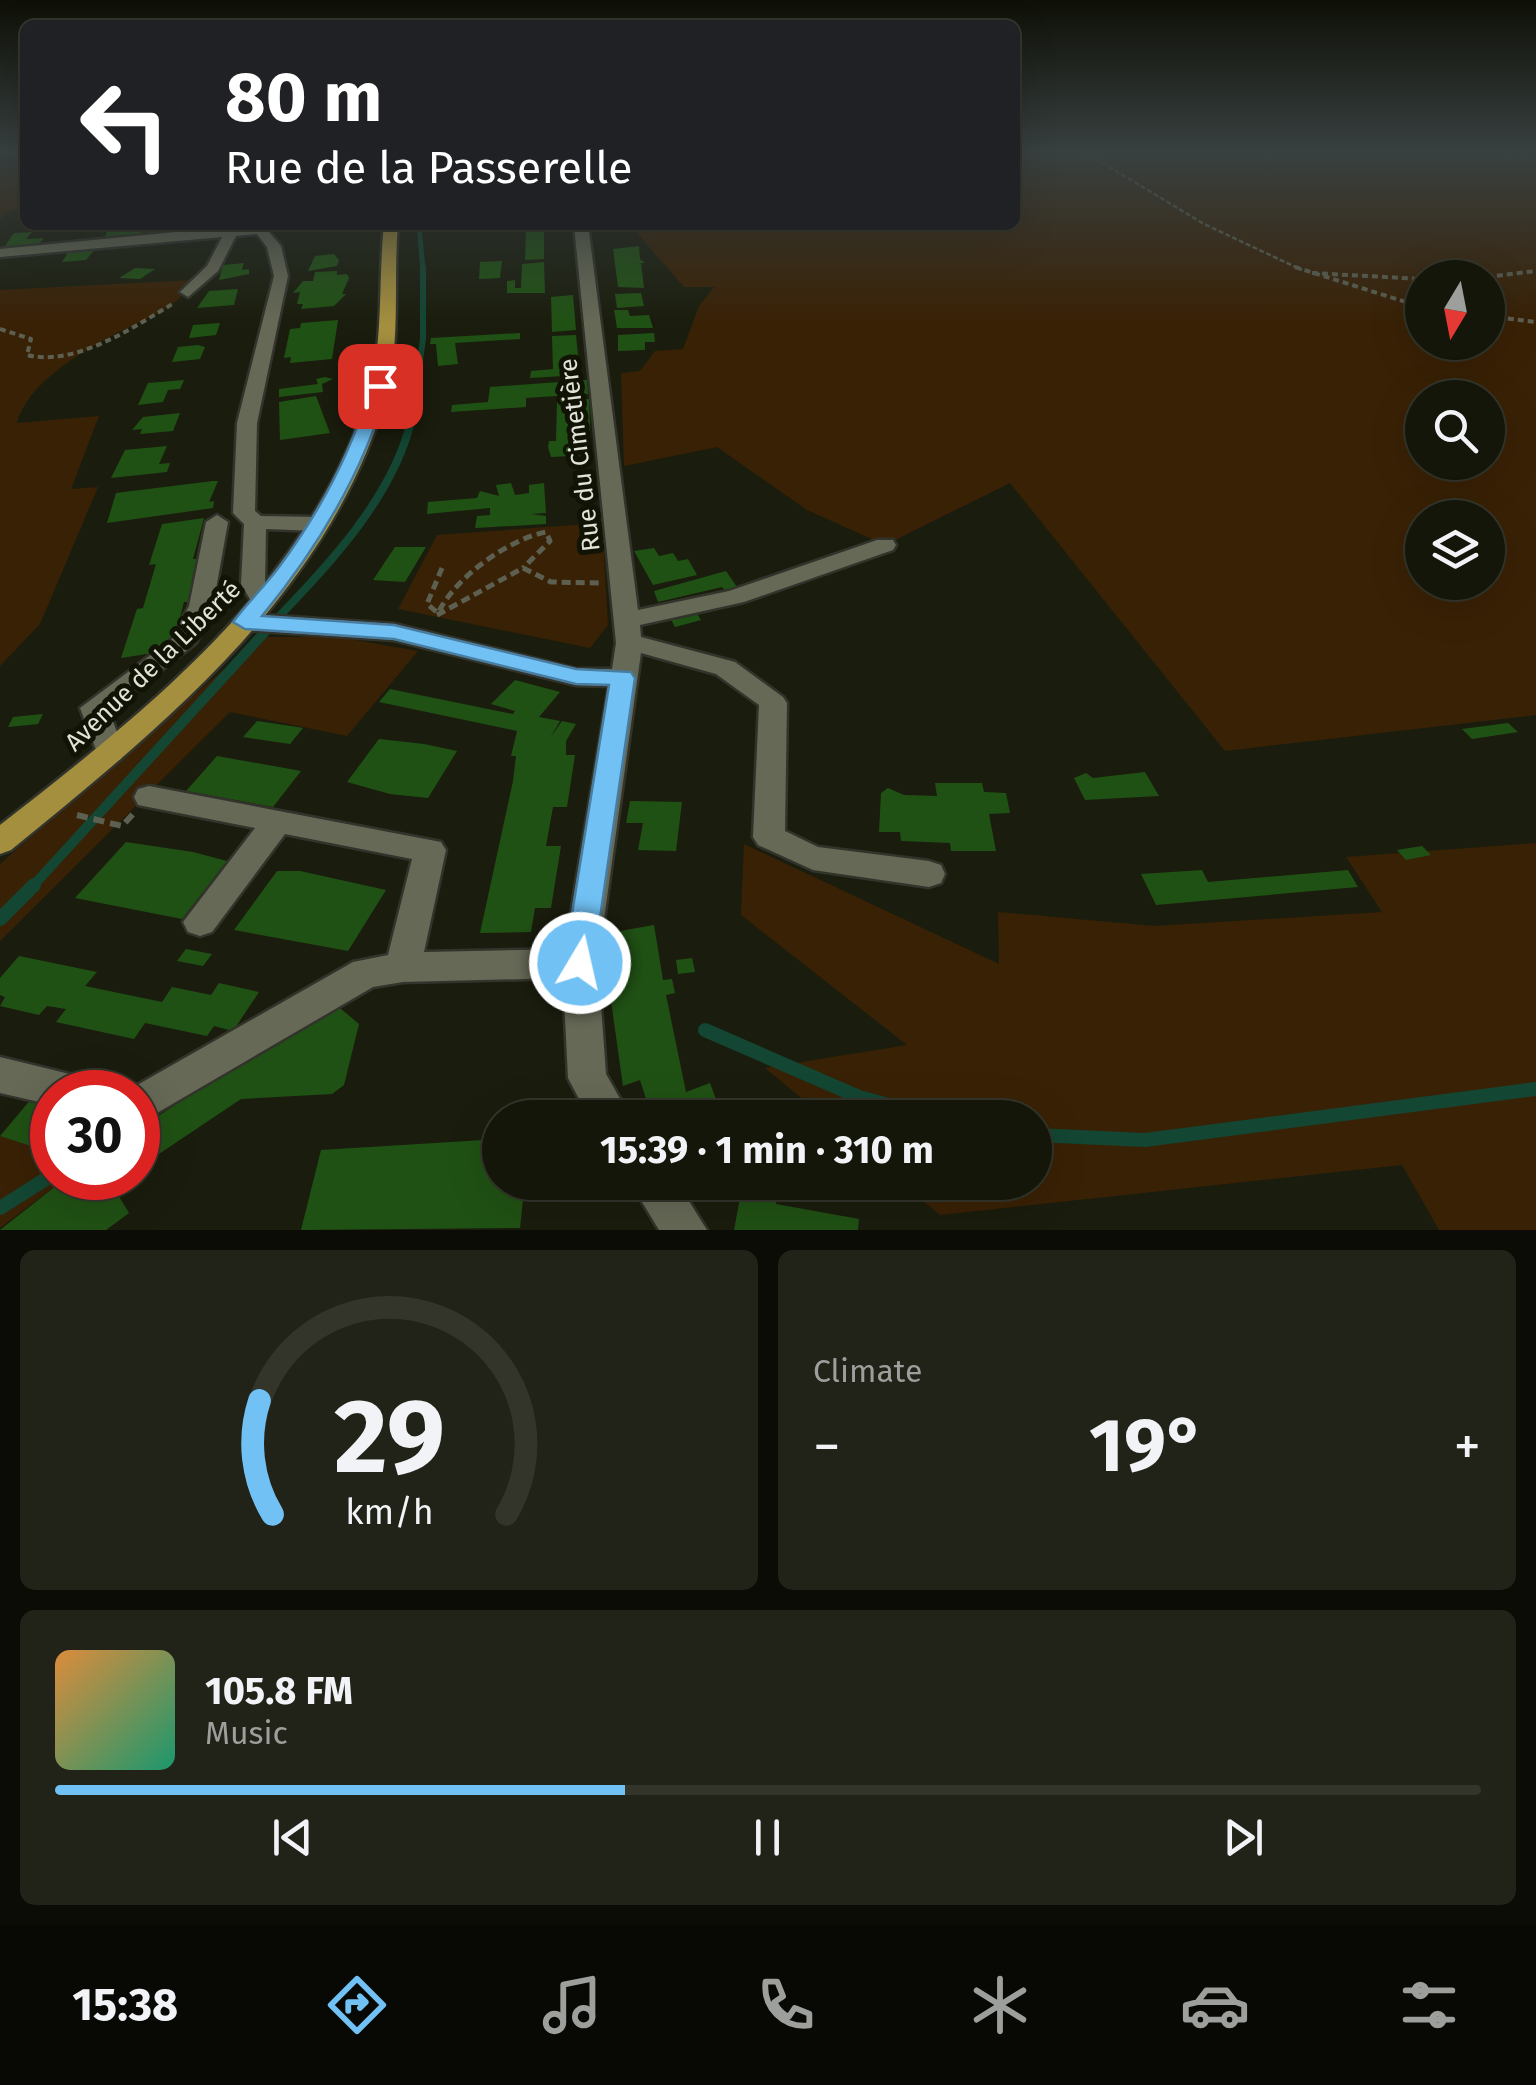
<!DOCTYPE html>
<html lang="en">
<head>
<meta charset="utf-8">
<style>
  body { margin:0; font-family:"Fira Sans",sans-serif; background:#212318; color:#f1f3f6; height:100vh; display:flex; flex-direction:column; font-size:38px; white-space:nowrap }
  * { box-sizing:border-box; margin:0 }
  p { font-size:32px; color:#9d9f9c }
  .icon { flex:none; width:55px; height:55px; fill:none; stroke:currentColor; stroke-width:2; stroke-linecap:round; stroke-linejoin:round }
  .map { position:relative; height:1230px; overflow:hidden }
  .side { display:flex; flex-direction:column; gap:20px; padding:20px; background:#0b0c06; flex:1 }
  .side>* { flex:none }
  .guide { position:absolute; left:20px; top:20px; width:1000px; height:210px; border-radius:15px; box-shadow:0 10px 40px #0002,0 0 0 2px #33352b; background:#202124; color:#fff; overflow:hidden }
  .needle { width:65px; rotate:190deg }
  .buttons { position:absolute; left:1405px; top:260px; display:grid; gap:20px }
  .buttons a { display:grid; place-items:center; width:100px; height:100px; border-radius:50%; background:#14160a; box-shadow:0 10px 40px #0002,0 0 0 2px #33352b; font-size:50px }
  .speed { position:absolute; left:30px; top:1070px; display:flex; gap:20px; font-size:50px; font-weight:700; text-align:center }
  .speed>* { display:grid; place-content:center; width:130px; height:130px; border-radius:50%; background:#14160a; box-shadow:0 10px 40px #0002,0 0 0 2px #33352b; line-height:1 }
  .speed .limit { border:15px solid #d22; background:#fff; color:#111 }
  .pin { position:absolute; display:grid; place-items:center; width:85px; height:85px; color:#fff; margin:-42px; border-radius:20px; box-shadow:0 5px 15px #0006 }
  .me { position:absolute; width:110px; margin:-55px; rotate:9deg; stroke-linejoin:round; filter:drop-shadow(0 0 8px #0008) }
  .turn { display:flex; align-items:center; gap:35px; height:210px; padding:0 40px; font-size:45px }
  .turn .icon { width:130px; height:130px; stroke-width:2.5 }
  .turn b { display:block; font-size:70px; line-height:85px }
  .big { font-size:75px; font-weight:700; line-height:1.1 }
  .side .tile { flex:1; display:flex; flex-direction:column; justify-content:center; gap:15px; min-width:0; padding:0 35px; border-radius:15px; background:#212318 }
  .side .dial { align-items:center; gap:0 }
  .dial svg { height:260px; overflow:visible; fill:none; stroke:#33352b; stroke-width:7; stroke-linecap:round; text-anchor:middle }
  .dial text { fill:#f1f3f6; stroke:none }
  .song { display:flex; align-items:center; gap:30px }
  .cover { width:120px; height:120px; border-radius:15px; background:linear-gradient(135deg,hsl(30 70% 55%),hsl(160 70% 35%)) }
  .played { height:10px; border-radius:5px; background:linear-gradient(90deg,#71c1f5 40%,#33352b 40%) }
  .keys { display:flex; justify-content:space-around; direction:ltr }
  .heat { display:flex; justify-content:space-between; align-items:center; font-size:55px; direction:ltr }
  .side .tiles { flex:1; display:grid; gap:20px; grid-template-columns:1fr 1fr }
  .tile:last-child { grid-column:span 2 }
  .trip { position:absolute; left:482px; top:1100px; width:570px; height:100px; border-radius:50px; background:#14160a; box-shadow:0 10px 40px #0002,0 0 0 2px #33352b; font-weight:700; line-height:100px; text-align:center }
  .menu { display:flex; height:160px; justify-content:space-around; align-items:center; background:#080904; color:#9d9f9c }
  .menu .icon { width:70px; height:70px }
  .menu .on { color:#71c1f5 }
  .menu b { font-size:45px; color:#f1f3f6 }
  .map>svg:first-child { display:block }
  .green { fill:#392105; fill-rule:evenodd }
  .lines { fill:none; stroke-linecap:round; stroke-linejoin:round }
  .stream-far4 { stroke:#134633; stroke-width:5 }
  .stream-far3 { stroke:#134633; stroke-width:6 }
  .stream-far2 { stroke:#134633; stroke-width:8 }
  .stream-far1 { stroke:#134633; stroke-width:10 }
  .stream { stroke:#134633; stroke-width:14 }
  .building { fill:#205114 }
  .minor-casing { stroke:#32332b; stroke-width:5 }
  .major-casing { stroke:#32332b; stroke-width:5 }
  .path-far3 { stroke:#5d6051; stroke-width:2.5; stroke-dasharray:5 2.5; stroke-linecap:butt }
  .path-far2 { stroke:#5d6051; stroke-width:4; stroke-dasharray:6 4; stroke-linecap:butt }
  .path-far1 { stroke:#5d6051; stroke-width:5; stroke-dasharray:9 5; stroke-linecap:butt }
  .path { stroke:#5d6051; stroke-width:6; stroke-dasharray:11 6; stroke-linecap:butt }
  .minor { fill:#666956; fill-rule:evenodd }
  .major { fill:#a48f3e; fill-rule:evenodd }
  .route { fill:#71c1f5; stroke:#497d9f; stroke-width:2.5 }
  .labels { text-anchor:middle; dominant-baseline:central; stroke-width:10; stroke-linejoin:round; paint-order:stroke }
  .street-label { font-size:25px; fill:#e2e4d9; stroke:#111305 }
</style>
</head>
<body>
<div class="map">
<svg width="1536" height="1230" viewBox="0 0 1536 1230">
  <rect width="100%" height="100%" fill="#1a1d0d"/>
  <g class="green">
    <path d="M1015,151H1536V715L1225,751L1010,483L885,545L807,510L717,447L624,466L621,373L640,371L655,351L683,349L699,306L714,287H684L636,232L650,225H1015ZM1422,278H1488V342H1422ZM1422,398H1488V462H1422ZM1422,518H1488V582H1422Z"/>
    <polygon points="25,166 25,209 8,211 0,219 0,168"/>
    <path d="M194,280C178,310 139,321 111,336C77,354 26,386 17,423L99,416L71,489L98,487L40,624L0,666V290Z"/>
    <polygon points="602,523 608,625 590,648 398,609 437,535"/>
    <polygon points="261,637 338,637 418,651 347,736 230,712 0,941 0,864"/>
    <polygon points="1536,843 1536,1230 1439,1230 1402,1165 940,1215 901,1183 1035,1182 1035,1118 824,1117 765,1068 907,1045 741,915 744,844 999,964 998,912 1154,926 1382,912 1346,857"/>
    <polygon points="0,1136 52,1153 52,1178 66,1178 0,1228"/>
  </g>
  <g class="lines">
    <polyline class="stream-far4" points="419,225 423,270"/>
    <polyline class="stream-far3" points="411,424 423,339 423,267"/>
    <path class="stream-far2" d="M271,625C326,567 392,500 411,421"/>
    <polyline class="stream-far1" points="32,887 274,622"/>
    <g class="stream">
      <polyline points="0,919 34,885"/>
      <polyline points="705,1030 859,1097 937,1118"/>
      <polyline points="1035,1135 1145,1140 1536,1089"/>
      <polyline points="0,1208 52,1175"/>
    </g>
  </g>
  <g class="building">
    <polygon points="145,227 142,234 105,237 107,231"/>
    <polygon points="526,229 544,229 544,259 525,260"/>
    <polygon points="32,232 26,239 44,238 39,244 5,246 14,233"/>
    <polygon points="639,246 640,259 645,263 641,263 644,288 618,287 613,249"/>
    <polygon points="95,249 86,260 62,262 69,251"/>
    <polygon points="334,254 339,260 337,266 308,271 315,256"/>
    <polygon points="502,261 500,278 479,279 480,262"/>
    <polygon points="544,262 545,293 507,293 507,281 515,280 515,288 521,288 522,264"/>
    <polygon points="244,263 242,270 249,269 249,274 219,280 223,265"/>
    <polygon points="135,268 155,269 140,279 119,278"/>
    <polygon points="337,271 337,275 347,274 349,278 342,294 346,294 334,306 301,309 303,304 297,304 300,292 293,293 303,281 313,281 315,272"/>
    <polygon points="238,289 234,305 197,308 209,291"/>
    <polygon points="641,293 644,306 617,308 615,294"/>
    <polygon points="573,295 576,330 552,332 551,297"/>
    <polygon points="614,310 628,310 630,316 649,315 653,328 617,328"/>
    <polygon points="338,320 332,359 290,363 291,357 284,358 290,329 300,328 301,323"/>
    <polygon points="220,323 216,335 189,338 193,325"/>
    <polygon points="520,333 520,339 455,343 458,364 438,366 436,344 430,344 431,338"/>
    <polygon points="654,333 655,342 645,342 645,350 618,351 618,335"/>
    <polygon points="576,335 580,375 530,378 531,371 553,369 552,336"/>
    <polygon points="198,345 205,347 200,359 172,362 178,347"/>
    <polygon points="325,377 333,379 322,384 323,392 279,397 279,389 318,384 316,379"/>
    <polygon points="184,380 180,389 168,390 163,402 138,405 148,383"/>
    <polygon points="587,380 588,394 526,398 526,407 451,412 452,405 488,402 490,387"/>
    <polygon points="316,396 330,433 280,440 279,402"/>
    <polygon points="589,399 591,455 551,457 548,447 549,441 556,441 557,401"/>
    <polygon points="180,413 173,431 140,434 142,429 132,430 143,417"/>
    <polygon points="167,446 159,464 170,463 167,472 111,478 125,450"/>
    <polygon points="213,481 218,481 209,502 214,501 213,508 107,523 116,493"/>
    <polygon points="511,483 515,495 529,493 529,485 544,483 546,513 531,514 546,516 546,524 475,528 477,516 490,515 490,508 427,514 428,502 477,498 480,491 499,496 496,485"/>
    <polygon points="204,518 193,559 199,559 189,602 184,602 172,650 121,658 137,609 143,608 156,564 149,565 162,524"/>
    <polygon points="395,547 426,547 405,582 373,580"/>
    <polygon points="654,548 659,556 673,553 678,561 688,559 697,575 653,585 634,551"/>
    <polygon points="726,571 739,590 726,592 722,587 658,602 654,591"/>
    <polygon points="696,612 701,620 675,627 670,618"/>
    <polygon points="515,680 560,692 539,717 560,721 550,738 562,721 576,724 566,741 566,755 575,755 567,807 553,807 546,846 561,846 551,908 535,908 531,932 480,933 513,781 516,756 511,756 517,731 379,702 390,689 513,714 515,711 491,704"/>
    <polygon points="43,714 38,724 8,727 13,717"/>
    <polygon points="257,721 291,726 303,728 290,744 243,737"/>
    <polygon points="1508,723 1518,732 1472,739 1462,729"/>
    <polygon points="379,739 424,744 457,751 428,798 390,794 347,782"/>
    <polygon points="217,756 301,771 273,807 186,791"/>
    <polygon points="1145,772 1159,796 1085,800 1074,778 1086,773 1093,778"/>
    <polygon points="935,783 982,783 984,792 1006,793 1010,813 989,814 996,851 951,851 950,843 901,841 900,832 879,832 881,793 888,788 904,795 937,796"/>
    <polygon points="630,801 682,802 676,851 638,850 643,823 626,823"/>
    <polygon points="126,842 193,852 227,861 182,919 75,898"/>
    <polygon points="1422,846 1431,855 1406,860 1397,850"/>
    <polygon points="1202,870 1208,882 1348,870 1358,887 1156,905 1141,874"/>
    <polygon points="277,871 300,871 386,890 348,951 234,930"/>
    <polygon points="654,925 663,980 672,979 675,993 666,995 686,1092 710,1083 720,1110 746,1101 752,1118 652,1118 640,1080 623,1086 610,994 609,933"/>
    <polygon points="186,949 212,954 203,966 177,961"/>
    <polygon points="19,956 97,972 85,986 162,1002 172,987 211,995 219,983 259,992 233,1031 214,1026 207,1036 145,1023 134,1039 56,1022 66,1009 47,1006 39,1015 0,1006 5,997 0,995 0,978"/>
    <polygon points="692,958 695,972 678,974 676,960"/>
    <polygon points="334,1003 359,1024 344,1085 332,1094 241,1099 138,1168 138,1129"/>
    <polygon points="32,1098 52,1104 52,1153 0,1136"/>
    <polygon points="500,1139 500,1182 525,1182 520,1228 301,1230 321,1150"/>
    <polygon points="66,1178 122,1178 112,1185 129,1213 106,1230 0,1230"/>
    <polygon points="733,1182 779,1182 776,1204 859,1219 858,1230 734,1230 740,1198"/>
  </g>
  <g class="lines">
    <g class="minor-casing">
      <g id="minor">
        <polygon points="249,225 263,225 281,246 288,276 257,423 255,511 261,516 317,517 328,524 317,531 266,529 265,584 275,601 263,608 254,606 241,584 244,524 233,513 237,423 274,276 267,247 257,234 236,236 218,271 188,297 180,292 207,266 222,237 0,257 0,249"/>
        <polygon points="574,225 588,225 638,610 729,591 877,540 893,540 896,545 893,550 744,602 640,625 641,637 735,662 783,697 787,703 785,831 818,847 929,861 941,865 945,874 941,883 929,887 813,870 758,845 753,837 759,705 716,674 641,653 598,963 606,1074 631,1118 589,1118 568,1078 563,978 403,982 373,987 138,1124 138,1092 125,1092 353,962 388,955 412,859 285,834 212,932 200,936 188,932 183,922 255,828 138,805 134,797 138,789 149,786 441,842 446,850 424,952 565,949 609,686 576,685 394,640 245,630 232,622 245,614 394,624 576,669 612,669 616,643"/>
        <polygon points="217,515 228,522 213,606 196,643 109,711 125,753 120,760 100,760 80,708 172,639 189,606 206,522"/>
        <polygon points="0,1057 90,1079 96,1092 52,1092 52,1105 0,1093"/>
        <polygon points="630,1182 677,1182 707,1230 659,1230"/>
      </g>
    </g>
    <g class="major-casing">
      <path id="major" d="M384,225H398C393,280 401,339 387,392C333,590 163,726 11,850L0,854V825C149,709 313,580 369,392C384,338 378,280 384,225Z"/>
    </g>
    <g class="path-far3">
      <polyline points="1083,151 1204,224 1302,270"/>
      <polyline points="1506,153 1512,151"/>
    </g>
    <g class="path-far2">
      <polyline points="1295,267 1422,307"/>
      <polyline points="1312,273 1422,279"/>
      <polyline points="1477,278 1536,271"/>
      <polyline points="1488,316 1536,322"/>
      <path d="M0,329L31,339L27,355C75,367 134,327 174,303"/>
    </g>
    <g class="path-far1">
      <path d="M442,568L427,604L438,613C456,577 507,540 546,532L550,541L523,568"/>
      <polyline points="437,615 523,568 551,582 600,583"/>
    </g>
    <polyline class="path" points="77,815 122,826 134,813"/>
    <use href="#minor" class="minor"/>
    <use href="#major" class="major"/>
  </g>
  <linearGradient id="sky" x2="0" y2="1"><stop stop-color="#0e1007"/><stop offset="0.47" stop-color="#384040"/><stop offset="1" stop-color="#384040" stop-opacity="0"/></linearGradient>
  <rect width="1536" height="323" fill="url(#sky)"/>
  <path class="route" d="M380,381L388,386C364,471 318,548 262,616L394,625L576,669L631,672L635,678L592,973L580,977L569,973L564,963L609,685L576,684L394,639L245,629L233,622C247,603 265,586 279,567C319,513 352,451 371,386Z"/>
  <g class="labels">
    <g class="street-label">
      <text transform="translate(580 455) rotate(-97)">Rue du Cimetière</text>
      <text transform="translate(153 666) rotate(-44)">Avenue de la Liberté</text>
    </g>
  </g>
</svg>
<div class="buttons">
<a><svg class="needle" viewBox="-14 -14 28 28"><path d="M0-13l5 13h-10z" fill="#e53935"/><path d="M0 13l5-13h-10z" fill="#9d9f9c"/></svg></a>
<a><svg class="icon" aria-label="search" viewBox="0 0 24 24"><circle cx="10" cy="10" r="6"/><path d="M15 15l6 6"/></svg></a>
<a><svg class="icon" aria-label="layers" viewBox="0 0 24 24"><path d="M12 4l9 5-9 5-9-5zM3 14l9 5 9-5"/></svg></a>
</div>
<div class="speed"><div class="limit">30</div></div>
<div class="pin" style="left:380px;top:386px;background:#d93025"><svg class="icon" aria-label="arrive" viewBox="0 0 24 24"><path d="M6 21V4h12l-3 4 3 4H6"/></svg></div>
<svg class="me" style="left:580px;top:963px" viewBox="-20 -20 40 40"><circle r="17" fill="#71c1f5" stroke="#fff" stroke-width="3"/><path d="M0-11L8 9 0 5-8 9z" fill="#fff"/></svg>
<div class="trip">15:39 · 1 min · 310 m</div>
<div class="guide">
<div class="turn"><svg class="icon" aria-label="left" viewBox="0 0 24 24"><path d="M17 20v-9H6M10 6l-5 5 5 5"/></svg><div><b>80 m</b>Rue de la Passerelle</div></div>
</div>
</div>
<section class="side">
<div class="tiles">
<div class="tile dial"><svg viewBox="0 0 100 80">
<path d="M14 69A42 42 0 1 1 86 69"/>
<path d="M14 69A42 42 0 0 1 10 34" stroke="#71c1f5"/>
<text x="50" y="56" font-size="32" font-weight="700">29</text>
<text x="50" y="72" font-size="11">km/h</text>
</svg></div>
<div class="tile"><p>Climate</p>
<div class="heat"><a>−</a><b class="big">19°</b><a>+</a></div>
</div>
<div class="tile">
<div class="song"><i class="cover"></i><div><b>105.8 FM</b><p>Music</p></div></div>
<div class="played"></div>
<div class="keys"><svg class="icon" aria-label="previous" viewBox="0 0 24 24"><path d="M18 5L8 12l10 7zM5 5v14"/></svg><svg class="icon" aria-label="pause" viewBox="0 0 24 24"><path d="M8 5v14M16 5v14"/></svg><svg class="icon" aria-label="next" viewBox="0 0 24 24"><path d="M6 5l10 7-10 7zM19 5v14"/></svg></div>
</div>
</div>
</section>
<nav class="menu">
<b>15:38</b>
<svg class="icon on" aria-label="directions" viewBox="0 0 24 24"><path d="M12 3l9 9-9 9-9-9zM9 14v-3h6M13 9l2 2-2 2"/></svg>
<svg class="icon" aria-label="music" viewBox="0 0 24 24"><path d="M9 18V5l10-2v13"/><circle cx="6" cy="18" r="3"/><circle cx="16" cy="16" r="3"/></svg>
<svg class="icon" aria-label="phone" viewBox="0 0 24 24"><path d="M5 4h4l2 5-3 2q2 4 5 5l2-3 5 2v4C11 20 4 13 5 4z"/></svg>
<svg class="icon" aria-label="climate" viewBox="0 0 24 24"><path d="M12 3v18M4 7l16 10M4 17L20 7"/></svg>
<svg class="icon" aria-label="car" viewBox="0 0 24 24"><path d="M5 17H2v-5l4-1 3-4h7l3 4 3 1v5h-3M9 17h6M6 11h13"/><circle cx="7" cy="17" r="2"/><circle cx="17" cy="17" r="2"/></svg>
<svg class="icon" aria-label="filters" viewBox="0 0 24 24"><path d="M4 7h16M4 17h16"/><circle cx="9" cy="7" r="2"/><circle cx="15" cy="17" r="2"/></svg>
</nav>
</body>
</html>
